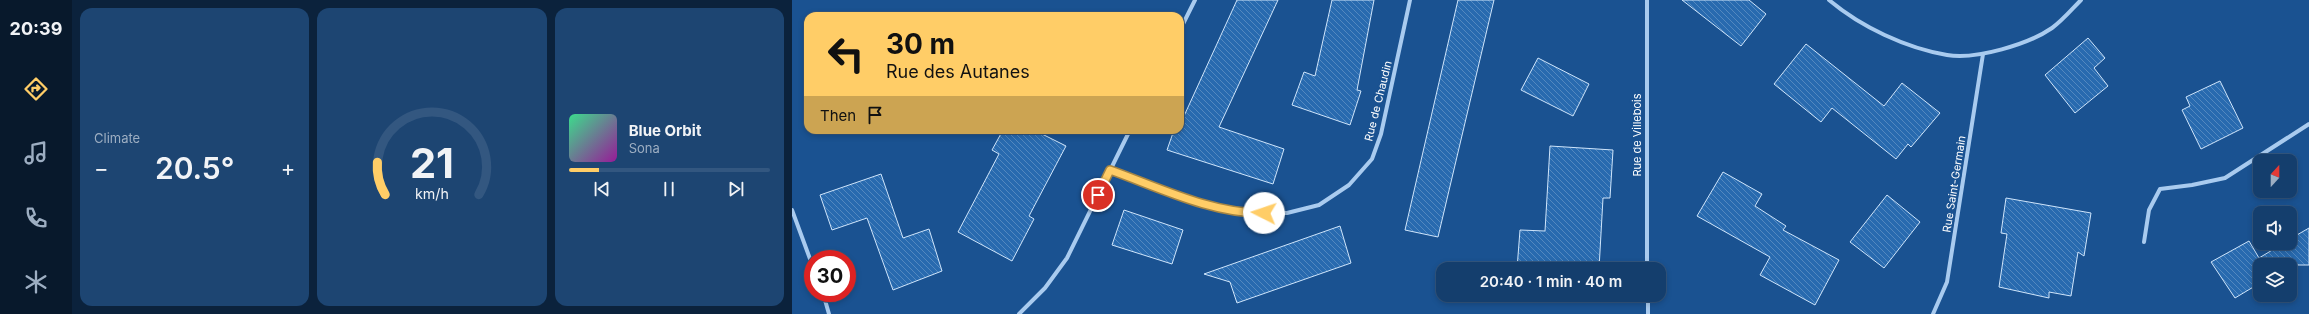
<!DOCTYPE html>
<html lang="en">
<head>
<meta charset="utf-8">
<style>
  body { margin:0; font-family:Inter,sans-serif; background:#1d4572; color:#f1f3f6; height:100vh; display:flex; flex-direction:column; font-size:15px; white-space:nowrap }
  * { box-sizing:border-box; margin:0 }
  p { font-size:13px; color:#9daec2 }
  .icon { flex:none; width:22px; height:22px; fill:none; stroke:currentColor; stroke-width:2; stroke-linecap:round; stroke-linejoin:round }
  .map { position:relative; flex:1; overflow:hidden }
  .details { display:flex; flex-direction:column; gap:8px; padding:8px; background:#0b223c; width:720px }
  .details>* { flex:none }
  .hud { position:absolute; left:12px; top:12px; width:380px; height:122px; border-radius:12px; box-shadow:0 2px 6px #0003,0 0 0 1px #335780; background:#ffcd67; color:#111; overflow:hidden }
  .needle { width:26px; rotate:21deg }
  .fabs { position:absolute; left:1461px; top:154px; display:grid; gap:8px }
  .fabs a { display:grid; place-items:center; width:44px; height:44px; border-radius:8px; background:#143e6d; box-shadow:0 2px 6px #0003,0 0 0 1px #335780; font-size:20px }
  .speed { position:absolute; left:12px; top:250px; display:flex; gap:8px; font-size:20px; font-weight:700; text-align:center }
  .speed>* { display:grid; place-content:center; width:52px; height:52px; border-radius:50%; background:#143e6d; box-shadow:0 2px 6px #0003,0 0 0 1px #335780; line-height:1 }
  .speed .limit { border:6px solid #d22; background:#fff; color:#111 }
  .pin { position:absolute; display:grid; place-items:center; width:34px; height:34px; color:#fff; margin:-17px; border:2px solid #fff; border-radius:50%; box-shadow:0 1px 4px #0007 }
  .me { position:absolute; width:44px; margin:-22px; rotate:274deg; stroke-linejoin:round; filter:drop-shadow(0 0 3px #0008) }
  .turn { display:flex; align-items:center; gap:14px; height:84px; padding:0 16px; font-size:18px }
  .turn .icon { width:52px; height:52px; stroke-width:2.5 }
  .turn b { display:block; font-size:28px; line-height:34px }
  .then { display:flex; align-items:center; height:38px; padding:0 16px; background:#0003; gap:8px; font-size:15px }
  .big { font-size:30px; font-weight:600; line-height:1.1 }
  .details .tile { flex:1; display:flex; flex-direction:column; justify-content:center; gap:6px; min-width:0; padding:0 14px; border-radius:12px; background:#1d4572 }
  .details .dial { align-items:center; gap:0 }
  .dial svg { height:104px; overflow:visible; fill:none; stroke:#335780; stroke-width:7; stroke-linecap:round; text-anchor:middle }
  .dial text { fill:#f1f3f6; stroke:none }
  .song { display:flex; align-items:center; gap:12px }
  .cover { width:48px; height:48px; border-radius:6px; background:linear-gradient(135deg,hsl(150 70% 55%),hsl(300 70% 35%)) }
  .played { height:4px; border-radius:2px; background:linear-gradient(90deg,#ffcd67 15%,#335780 15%) }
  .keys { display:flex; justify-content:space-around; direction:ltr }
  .heat { display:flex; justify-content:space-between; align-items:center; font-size:22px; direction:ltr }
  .details .tiles { flex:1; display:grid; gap:8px; grid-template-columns:repeat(3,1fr) }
  .trip { position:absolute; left:644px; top:262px; width:230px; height:40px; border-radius:12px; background:#143e6d; box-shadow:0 2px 6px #0003,0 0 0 1px #335780; font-weight:600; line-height:40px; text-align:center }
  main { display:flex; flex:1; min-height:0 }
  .menu { display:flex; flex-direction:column; width:72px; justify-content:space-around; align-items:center; background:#08192c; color:#9daec2 }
  .menu .icon { width:28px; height:28px }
  .menu .selected { color:#ffcd67 }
  .menu b { font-size:18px; color:#f1f3f6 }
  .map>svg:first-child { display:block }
  .building { fill:url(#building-back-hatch); stroke:#cfe5fb }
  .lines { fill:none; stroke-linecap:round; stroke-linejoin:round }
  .minor { stroke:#a9cbef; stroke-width:4 }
  .route-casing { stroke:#a68543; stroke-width:10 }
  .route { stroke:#ffcd67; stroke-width:7 }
  .labels { text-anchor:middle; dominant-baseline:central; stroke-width:4; stroke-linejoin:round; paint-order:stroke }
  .street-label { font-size:11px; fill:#fff; stroke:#1a5291 }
</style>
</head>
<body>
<main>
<nav class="menu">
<b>20:39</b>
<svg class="icon selected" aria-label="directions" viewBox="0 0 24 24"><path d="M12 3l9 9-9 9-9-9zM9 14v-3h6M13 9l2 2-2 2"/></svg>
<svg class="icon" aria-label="music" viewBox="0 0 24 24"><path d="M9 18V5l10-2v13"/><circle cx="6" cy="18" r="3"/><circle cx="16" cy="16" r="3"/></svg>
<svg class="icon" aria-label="phone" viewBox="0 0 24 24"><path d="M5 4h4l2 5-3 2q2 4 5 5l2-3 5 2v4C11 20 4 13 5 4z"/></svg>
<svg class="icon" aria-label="climate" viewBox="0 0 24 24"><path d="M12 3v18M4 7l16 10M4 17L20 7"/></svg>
</nav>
<section class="details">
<div class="tiles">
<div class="tile"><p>Climate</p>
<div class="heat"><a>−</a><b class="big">20.5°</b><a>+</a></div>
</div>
<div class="tile dial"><svg viewBox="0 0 100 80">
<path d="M14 69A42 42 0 1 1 86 69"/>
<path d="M14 69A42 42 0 0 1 8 44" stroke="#ffcd67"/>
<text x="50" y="56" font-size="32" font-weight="700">21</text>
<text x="50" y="72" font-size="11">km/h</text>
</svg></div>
<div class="tile">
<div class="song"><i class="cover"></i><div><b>Blue Orbit</b><p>Sona</p></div></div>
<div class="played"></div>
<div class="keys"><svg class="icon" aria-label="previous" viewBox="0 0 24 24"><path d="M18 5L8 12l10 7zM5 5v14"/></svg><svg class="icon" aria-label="pause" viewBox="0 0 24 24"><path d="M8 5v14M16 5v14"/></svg><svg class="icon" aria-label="next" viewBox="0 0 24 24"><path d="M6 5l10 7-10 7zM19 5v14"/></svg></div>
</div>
</div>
</section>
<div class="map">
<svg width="1517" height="314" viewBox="0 0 1517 314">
  <defs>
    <pattern id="building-back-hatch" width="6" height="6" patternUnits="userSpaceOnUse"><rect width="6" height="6" fill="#286aaf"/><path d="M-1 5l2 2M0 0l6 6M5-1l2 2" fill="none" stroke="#5388bf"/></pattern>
  </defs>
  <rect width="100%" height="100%" fill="#1a5291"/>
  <g class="building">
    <polygon points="445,0 486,0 427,127 492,149 481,184 375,150 382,130 388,130 388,115 392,116"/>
    <polygon points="540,0 582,0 565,90 569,91 558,125 500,105 512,72 523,76"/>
    <polygon points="666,0 702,0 646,237 613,230"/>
    <polygon points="890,0 957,0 974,14 949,46"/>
    <polygon points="1296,38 1313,58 1302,68 1316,86 1283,113 1253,75"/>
    <polygon points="1014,44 1092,106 1110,83 1148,113 1119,147 1116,144 1104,159 1040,108 1029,122 982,84"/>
    <polygon points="746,58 797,84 781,116 729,90"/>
    <polygon points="1428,81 1451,128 1409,149 1390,110 1398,106 1394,97"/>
    <polygon points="211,130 242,130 274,146 237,216 242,219 220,261 166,232 207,154 200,150"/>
    <polygon points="758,146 821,150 818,198 811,198 807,269 725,269 728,230 753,231"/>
    <polygon points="931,172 970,194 963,206 994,226 991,230 1047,260 1023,305 968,275 978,257 905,216"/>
    <polygon points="89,174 111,238 137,229 150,271 101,290 75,218 40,230 28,195"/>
    <polygon points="1095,195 1128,222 1092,268 1058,242"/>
    <polygon points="1214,198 1299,213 1292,256 1286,252 1279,296 1257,292 1257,298 1207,287 1215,234 1209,233"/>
    <polygon points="332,210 391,230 380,264 320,245"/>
    <polygon points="548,226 559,263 445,303 438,282 412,274"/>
    <polygon points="1517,228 1517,265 1468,265 1468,283 1443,298 1419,262 1457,241 1467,258 1492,243 1498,243 1498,239"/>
  </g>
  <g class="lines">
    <g class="minor">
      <polyline points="855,0 855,269"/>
      <path d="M1037,0C1069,27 1114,48 1155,55C1184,60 1237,44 1260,28C1271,20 1280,9 1289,0"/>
      <polyline points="388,30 403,0"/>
      <polyline points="318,170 411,204 460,213 495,213 527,205 557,185 580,159 589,134 618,0"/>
      <polyline points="0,210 21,267"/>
      <polyline points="1352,242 1357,210 1368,189 1400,185 1433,178 1517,124"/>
      <polyline points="31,293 37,314"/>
      <polyline points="856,295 856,314"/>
      <polyline points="227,314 253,288 275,258 338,130"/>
      <polyline points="1141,314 1155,282 1191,54"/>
    </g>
  </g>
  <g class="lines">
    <g class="route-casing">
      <path id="route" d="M306,195L318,170C366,187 420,214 472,213"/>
    </g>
    <use href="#route" class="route"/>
  </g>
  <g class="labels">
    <g class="street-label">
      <text transform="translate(586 101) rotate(-76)">Rue de Chaudin</text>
      <text transform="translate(845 135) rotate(-90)">Rue de Villebois</text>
      <text transform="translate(1162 184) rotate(-81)">Rue Saint-Germain</text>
    </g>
  </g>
</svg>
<div class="fabs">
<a><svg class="needle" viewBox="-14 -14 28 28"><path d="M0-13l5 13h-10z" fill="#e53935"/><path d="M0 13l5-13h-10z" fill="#9daec2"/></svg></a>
<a><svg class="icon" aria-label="sound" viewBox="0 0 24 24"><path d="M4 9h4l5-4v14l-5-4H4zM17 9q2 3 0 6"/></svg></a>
<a><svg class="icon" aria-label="layers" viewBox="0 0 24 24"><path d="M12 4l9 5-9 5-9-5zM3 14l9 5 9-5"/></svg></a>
</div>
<div class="speed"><div class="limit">30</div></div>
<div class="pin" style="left:306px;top:195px;background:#d93025"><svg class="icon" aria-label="arrive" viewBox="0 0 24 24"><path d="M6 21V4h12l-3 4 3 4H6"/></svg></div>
<svg class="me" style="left:472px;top:213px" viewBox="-20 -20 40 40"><circle r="19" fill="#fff"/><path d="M0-13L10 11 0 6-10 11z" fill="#ffcd67"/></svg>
<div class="trip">20:40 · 1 min · 40 m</div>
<div class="hud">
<div class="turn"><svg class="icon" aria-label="left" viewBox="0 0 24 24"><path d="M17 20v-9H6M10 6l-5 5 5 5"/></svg><div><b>30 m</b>Rue des Autanes</div></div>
<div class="then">Then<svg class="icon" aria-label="arrive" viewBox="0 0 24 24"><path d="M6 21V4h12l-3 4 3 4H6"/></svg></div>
</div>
</div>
</main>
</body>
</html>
